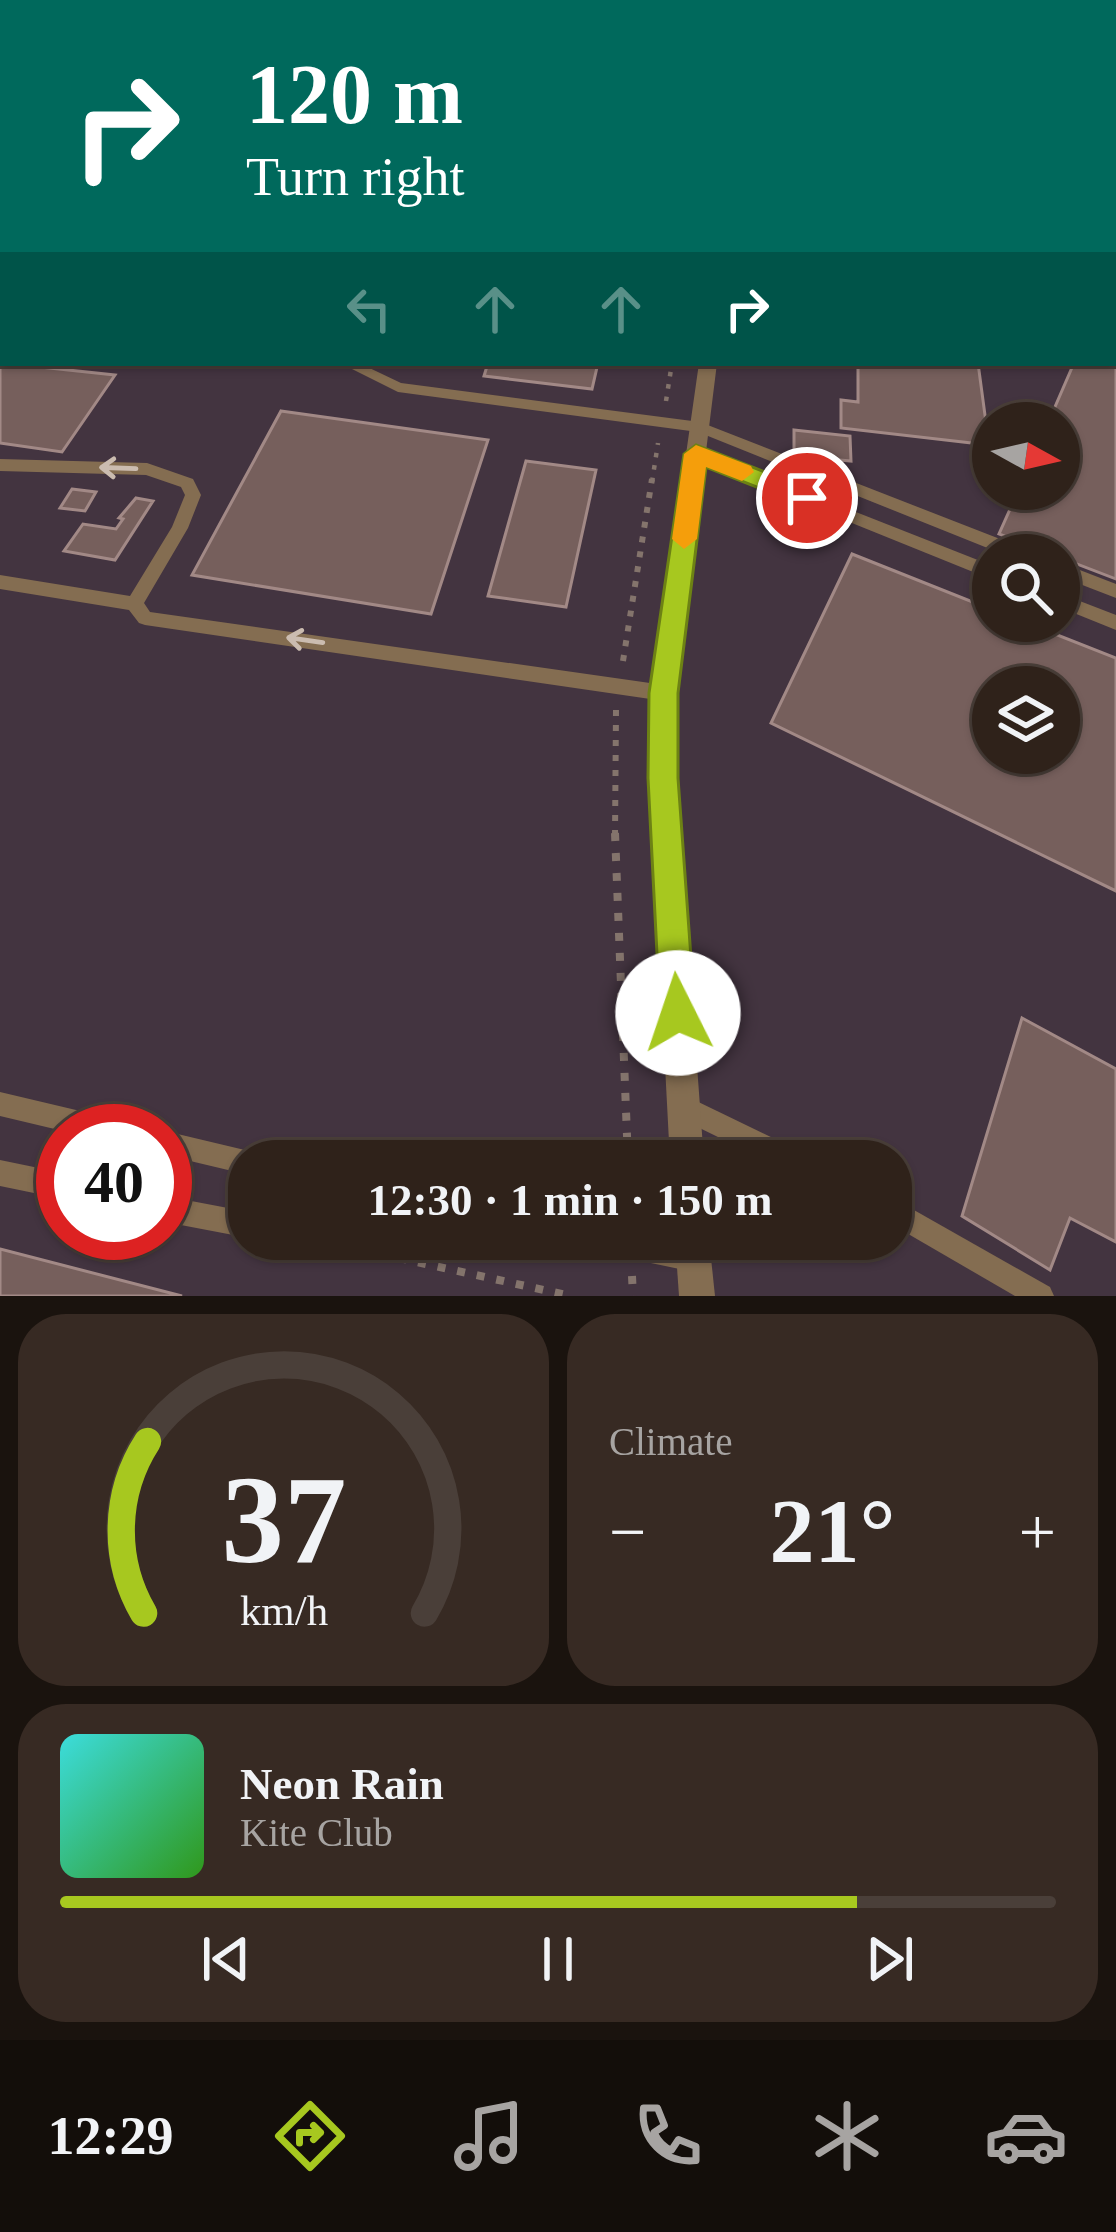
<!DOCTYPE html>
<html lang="en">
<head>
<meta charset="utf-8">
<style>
  body { margin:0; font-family:"Times New Roman",serif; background:#372a23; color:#f1f3f6; height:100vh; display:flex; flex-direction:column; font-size:45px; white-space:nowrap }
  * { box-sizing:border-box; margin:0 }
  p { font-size:39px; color:#a7a4a2 }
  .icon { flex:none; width:66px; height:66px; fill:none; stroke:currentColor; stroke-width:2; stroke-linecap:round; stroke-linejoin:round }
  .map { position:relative; height:1296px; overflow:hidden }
  .side { display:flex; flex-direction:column; gap:18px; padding:18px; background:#1a130e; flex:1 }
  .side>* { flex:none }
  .hud { position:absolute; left:0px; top:0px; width:1116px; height:366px; box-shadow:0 3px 9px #0004,0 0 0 3px #4a3f39; background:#00695c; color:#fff; overflow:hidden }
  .needle { width:78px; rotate:98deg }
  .buttons { position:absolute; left:972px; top:402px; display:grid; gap:24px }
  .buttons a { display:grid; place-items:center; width:108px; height:108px; border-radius:50%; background:#2f221a; box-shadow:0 3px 9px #0004,0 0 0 3px #4a3f39; font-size:60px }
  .speed { position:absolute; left:36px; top:1104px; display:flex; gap:24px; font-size:60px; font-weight:700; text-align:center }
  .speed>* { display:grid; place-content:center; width:156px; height:156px; border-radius:50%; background:#2f221a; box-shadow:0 3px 9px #0004,0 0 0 3px #4a3f39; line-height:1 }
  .speed .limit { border:18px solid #d22; background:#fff; color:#111 }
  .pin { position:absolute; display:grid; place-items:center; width:102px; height:102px; color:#fff; margin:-51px; border:6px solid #fff; border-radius:50%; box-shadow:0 3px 12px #0007 }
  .me { position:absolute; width:132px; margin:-66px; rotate:356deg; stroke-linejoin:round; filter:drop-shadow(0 0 9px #0008) }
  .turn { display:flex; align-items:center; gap:42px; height:252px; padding:0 48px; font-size:54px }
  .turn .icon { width:156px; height:156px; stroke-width:2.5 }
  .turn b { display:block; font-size:84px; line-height:102px }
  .lanes { display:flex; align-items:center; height:114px; padding:0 48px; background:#0003; justify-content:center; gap:60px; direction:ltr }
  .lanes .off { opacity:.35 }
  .big { font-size:90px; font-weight:700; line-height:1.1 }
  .side .tile { flex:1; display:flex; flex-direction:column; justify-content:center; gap:18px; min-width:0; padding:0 42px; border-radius:48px; background:#372a23 }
  .side .dial { align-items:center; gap:0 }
  .dial svg { height:312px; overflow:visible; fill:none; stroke:#4a3f39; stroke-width:7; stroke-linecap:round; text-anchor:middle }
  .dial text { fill:#f1f3f6; stroke:none }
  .song { display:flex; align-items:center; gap:36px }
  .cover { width:144px; height:144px; border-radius:18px; background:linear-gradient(135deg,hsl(180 70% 55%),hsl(110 70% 35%)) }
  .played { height:12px; border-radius:6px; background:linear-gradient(90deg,#a7c81f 80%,#4a3f39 80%) }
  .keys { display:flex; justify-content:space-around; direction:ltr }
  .heat { display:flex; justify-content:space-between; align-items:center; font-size:66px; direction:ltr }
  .side .tiles { flex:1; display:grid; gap:18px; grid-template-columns:1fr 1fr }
  .tile:last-child { grid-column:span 2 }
  .trip { position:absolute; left:228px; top:1140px; width:684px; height:120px; border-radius:48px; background:#2f221a; box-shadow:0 3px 9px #0004,0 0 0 3px #4a3f39; font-weight:700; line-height:120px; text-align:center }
  .tab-bar { display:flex; height:192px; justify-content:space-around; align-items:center; background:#130e0a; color:#a7a4a2 }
  .tab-bar .icon { width:84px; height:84px }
  .tab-bar .current { color:#a7c81f }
  .tab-bar b { font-size:54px; color:#f1f3f6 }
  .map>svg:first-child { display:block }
  .industrial { fill:#433440; fill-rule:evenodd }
  .built { fill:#4c3427 }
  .building { fill:#765f5c; stroke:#a28986; stroke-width:3; fill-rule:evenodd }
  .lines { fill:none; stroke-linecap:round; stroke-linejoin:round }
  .path-far2 { stroke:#84746c; stroke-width:4.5; stroke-dasharray:4.5 8; stroke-linecap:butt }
  .path-far1 { stroke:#84746c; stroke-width:6; stroke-dasharray:6 9; stroke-linecap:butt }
  .path { stroke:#84746c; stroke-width:8; stroke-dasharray:8 12; stroke-linecap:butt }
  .service { fill:#846d51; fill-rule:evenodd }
  .tertiary { fill:#846d51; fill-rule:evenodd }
  .trunk { fill:#e8b171; fill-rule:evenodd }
  .oneway { stroke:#cbbcb0 }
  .route { fill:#a7c81f; stroke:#6d8214; stroke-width:3 }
  .slow { fill:#f59e0b }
</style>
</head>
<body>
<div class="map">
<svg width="1116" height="1296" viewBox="0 0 1116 1296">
  <rect width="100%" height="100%" fill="#3f2d23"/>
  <path class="industrial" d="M0,0L491,3H3V363H1113L1116,153V1296H0ZM993,423H1059V489H993ZM993,555H1059V621H993ZM993,687H1059V753H993ZM63,1131H165V1233H63ZM249,1161H891V1239H249Z"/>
  <polygon class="built" points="779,0 1116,0 1116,96 1113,3"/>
  <g class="building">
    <polygon points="1113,304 1116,305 1116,579 999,534 1019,489 1059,489 1059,423 1048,423 1074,363 1113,363"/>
    <polygon points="0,360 3,363 115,375 62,452 0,443"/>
    <polygon points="488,363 598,363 592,389 484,376"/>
    <polygon points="841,363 978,363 989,445 841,428 841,400 858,402 858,367"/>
    <polygon points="281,411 488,440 431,614 192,575"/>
    <polygon points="794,430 850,436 851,461 794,456"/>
    <polygon points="526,461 596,470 566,607 488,596"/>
    <polygon points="72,489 96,492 85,511 60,508"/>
    <polygon points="136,498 153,501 115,560 64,551 83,524 116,529 123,519 119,518"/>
    <path d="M852,554L993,610V621H1022L1116,658V891L771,723ZM993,687H1059V753H993Z"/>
    <polygon points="1022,1018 1116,1069 1116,1242 1070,1218 1050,1270 962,1216"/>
    <polygon points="0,1249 182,1296 0,1296"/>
  </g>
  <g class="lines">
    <g class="path-far2">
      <polyline points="666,401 672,363"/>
      <polyline points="652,482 658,443"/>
    </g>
    <g class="path-far1">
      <polyline points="623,661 652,479"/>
      <polyline points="615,836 616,710"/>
    </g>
    <g class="path">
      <polyline points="615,833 628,1161"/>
      <polyline points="340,1245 571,1296"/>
      <polyline points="632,1276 633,1296"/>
    </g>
    <g class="service">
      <polygon points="292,0 302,0 300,3 290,3"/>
      <polygon points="511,0 522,0 519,3 508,3"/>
      <rect x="0" y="193" width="3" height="8"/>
      <polygon points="340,363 359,363 401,383 700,422 1028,550 1030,555 1005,555 698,432 398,392"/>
      <polygon points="696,449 993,566 993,580 691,458 688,454 691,450"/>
      <polygon points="0,459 147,463 193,479 201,495 188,528 144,603 150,612 664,685 671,687 673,693 671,699 664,701 145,625 139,623 129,610 0,589 0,575 130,596 172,527 185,495 181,487 146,475 0,471"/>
      <polygon points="1059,562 1116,584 1116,598 1059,576"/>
      <polygon points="1059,593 1116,615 1116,630 1059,607"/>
      <polygon points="0,1092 114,1119 123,1122 126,1131 63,1131 0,1116"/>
      <polygon points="684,1095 802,1152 805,1161 767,1161 675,1116 672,1107 675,1098"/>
      <polygon points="164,1131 165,1131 249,1151 258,1154 261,1161 249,1161 249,1175 165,1155"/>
      <polygon points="0,1160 63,1173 63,1199 0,1186"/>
      <polygon points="165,1196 249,1212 249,1238 165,1222"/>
      <polygon points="891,1197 1050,1287 1054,1296 1015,1296 891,1224"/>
      <polygon points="299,1239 327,1239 323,1248 314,1252 303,1248"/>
      <polygon points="585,1239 661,1239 703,1250 707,1259 703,1268 694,1272 598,1252 589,1248"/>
    </g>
    <g class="tertiary">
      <polygon points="739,0 751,0 752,3 740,3"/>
      <polygon points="699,363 717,363 676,693 676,779 704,1161 670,1161 650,779 652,693"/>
      <polygon points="675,1239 709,1239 715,1296 679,1296"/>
    </g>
    <g class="trunk">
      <polygon points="552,0 581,0 584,3 555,3"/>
      <polygon points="622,0 651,0 654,3 625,3"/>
      <rect x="1113" y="124" width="3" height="12"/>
    </g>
  </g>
  <defs><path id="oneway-shaft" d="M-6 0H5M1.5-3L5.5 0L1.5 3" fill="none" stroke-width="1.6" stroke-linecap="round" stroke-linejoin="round" transform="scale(3)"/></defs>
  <g class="oneway">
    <use href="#oneway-shaft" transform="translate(118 468) rotate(-178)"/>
    <use href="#oneway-shaft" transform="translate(305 640) rotate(-172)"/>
  </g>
  <polygon class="route" points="696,445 816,492 819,498 807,507 706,467 678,693 678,778 695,1013 690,1026 678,1031 665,1026 660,1013 648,778 649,693 684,454"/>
  <polygon class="slow" points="696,445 751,466 754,472 742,481 706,467 697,539 684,549 672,539 684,454"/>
</svg>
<div class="buttons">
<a><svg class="needle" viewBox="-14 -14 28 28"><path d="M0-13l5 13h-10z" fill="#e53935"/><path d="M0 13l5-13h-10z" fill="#a7a4a2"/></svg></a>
<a><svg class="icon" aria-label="search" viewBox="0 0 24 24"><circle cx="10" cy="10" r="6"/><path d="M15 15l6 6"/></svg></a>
<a><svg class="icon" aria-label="layers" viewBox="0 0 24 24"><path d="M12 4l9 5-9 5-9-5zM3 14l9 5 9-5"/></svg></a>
</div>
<div class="speed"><div class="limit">40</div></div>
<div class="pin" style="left:807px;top:498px;background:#d93025"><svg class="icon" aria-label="arrive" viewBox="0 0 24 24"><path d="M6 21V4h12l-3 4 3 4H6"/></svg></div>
<svg class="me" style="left:678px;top:1013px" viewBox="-20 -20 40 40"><circle r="19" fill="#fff"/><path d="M0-13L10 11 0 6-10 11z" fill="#a7c81f"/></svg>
<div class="trip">12:30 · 1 min · 150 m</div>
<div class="hud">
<div class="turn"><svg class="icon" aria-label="right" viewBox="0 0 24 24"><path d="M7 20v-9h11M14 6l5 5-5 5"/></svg><div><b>120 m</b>Turn right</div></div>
<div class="lanes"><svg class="icon off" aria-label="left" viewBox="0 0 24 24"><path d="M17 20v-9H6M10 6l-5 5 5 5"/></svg><svg class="icon off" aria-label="ahead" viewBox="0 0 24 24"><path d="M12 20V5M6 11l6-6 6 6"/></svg><svg class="icon off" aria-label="ahead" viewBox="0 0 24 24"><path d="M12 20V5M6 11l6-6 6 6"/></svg><svg class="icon" aria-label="right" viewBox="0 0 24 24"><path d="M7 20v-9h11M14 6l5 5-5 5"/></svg></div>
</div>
</div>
<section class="side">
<div class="tiles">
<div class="tile dial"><svg viewBox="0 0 100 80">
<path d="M14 69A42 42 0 1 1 86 69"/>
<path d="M14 69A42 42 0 0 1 15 25" stroke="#a7c81f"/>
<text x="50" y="56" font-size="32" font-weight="700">37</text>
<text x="50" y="72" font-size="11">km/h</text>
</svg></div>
<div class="tile"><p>Climate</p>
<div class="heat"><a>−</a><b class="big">21°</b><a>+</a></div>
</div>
<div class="tile">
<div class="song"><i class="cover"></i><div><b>Neon Rain</b><p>Kite Club</p></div></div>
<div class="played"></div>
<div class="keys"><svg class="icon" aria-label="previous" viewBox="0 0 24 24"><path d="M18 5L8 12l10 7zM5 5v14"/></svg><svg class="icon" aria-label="pause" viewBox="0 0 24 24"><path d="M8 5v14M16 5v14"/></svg><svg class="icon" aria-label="next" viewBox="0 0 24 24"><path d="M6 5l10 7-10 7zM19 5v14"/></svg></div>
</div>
</div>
</section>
<nav class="tab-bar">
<b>12:29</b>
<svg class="icon current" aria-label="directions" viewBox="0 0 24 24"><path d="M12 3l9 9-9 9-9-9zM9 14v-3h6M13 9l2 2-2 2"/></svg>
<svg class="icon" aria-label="music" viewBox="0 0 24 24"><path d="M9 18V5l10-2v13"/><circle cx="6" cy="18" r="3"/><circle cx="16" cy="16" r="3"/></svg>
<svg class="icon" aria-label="phone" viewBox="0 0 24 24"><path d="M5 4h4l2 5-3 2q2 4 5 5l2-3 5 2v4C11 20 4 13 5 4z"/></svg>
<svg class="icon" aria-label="climate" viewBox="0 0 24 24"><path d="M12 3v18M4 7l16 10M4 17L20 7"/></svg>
<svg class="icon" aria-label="car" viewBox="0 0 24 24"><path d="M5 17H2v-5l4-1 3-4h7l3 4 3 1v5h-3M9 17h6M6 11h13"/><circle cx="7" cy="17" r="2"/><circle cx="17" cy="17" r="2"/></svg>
</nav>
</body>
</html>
